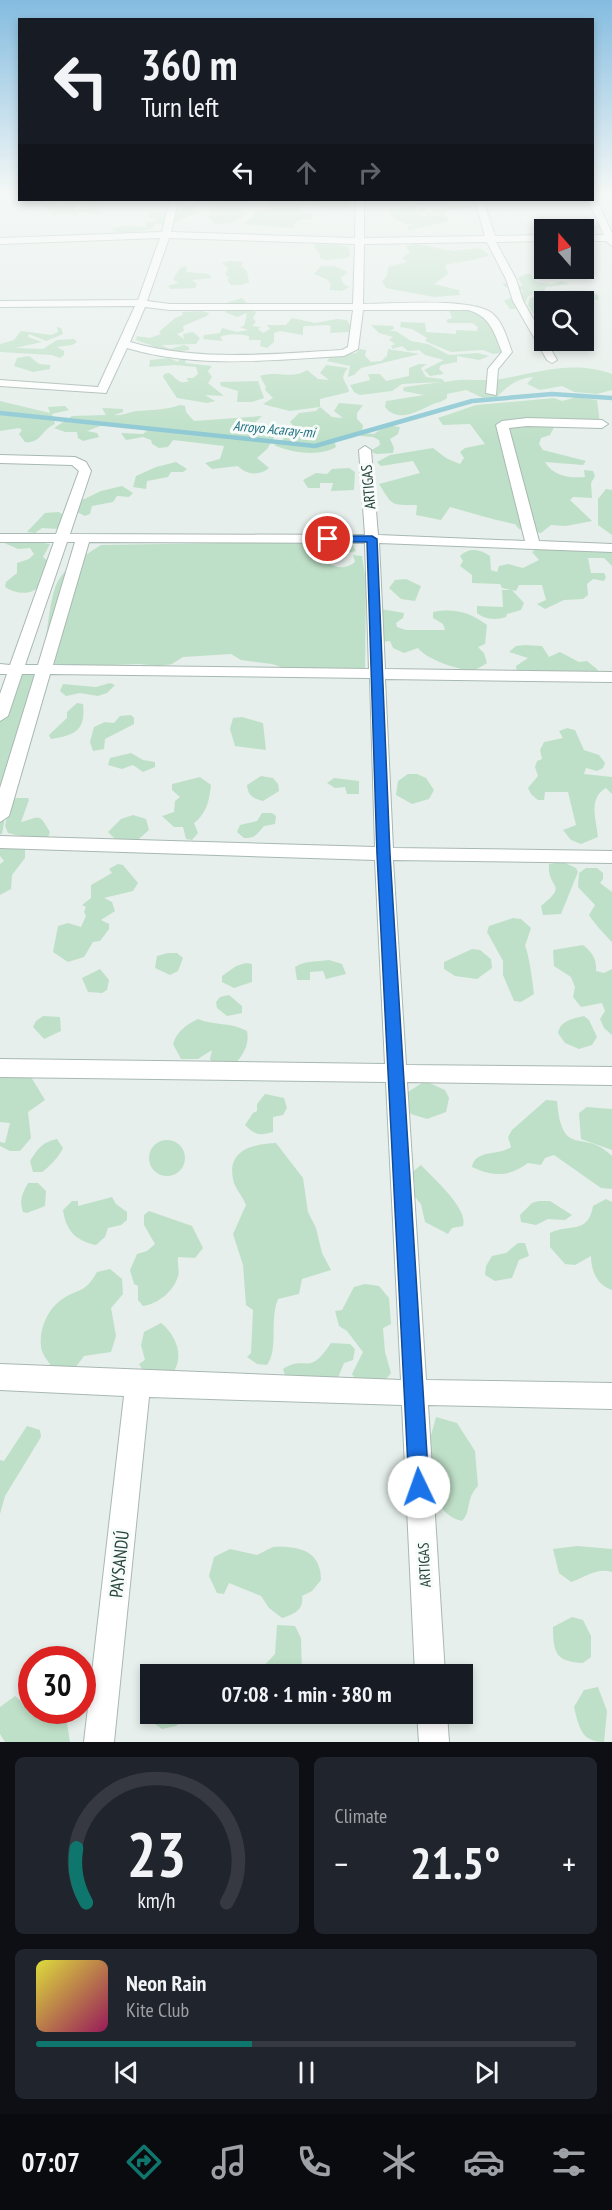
<!DOCTYPE html>
<html lang="en">
<head>
<meta charset="utf-8">
<style>
  body { margin:0; font-family:"PT Sans Narrow",sans-serif; background:#20242c; color:#f1f3f6; height:100vh; display:flex; flex-direction:column; font-size:22px; white-space:nowrap }
  * { box-sizing:border-box; margin:0 }
  p { font-size:20px; color:#9ea1a6 }
  .icon { flex:none; width:33px; height:33px; fill:none; stroke:currentColor; stroke-width:2; stroke-linecap:round; stroke-linejoin:round }
  .map { position:relative; height:1742px; overflow:hidden }
  .panel { display:flex; flex-direction:column; gap:15px; padding:15px; background:#0d0f14; flex:1 }
  .panel>* { flex:none }
  .banner { position:absolute; left:18px; top:18px; width:576px; height:183px; border-radius:0px; box-shadow:0 3px 9px #0003; background:#171b24; color:#f1f3f6; overflow:hidden }
  .needle { width:39px; rotate:340deg }
  .tools { position:absolute; left:534px; top:219px; display:grid; gap:12px }
  .tools a { display:grid; place-items:center; width:60px; height:60px; border-radius:0px; background:#171b24; box-shadow:0 3px 9px #0003; font-size:30px }
  .speed { position:absolute; left:18px; top:1646px; display:flex; gap:12px; font-size:30px; font-weight:700; text-align:center }
  .speed>* { display:grid; place-content:center; width:78px; height:78px; border-radius:50%; background:#171b24; box-shadow:0 3px 9px #0003; line-height:1 }
  .speed .limit { border:9px solid #d22; background:#fff; color:#111 }
  .pin { position:absolute; display:grid; place-items:center; width:51px; height:51px; color:#fff; margin:-26px; border:3px solid #fff; border-radius:50%; box-shadow:0 2px 6px #0007 }
  .me { position:absolute; width:66px; margin:-33px; rotate:357deg; stroke-linejoin:round; filter:drop-shadow(0 0 4px #0008) }
  .turn { display:flex; align-items:center; gap:21px; height:126px; padding:0 24px; font-size:27px }
  .turn .icon { width:78px; height:78px; stroke-width:2.5 }
  .turn b { display:block; font-size:42px; line-height:51px }
  .lanes { display:flex; align-items:center; height:57px; padding:0 24px; background:#0003; justify-content:center; gap:30px; direction:ltr }
  .lanes .off { opacity:.35 }
  .big { font-size:45px; font-weight:700; line-height:1.1 }
  .panel .widget { flex:1; display:flex; flex-direction:column; justify-content:center; gap:9px; min-width:0; padding:0 21px; border-radius:9px; background:#20242c }
  .panel .dial { align-items:center; gap:0 }
  .dial svg { height:156px; overflow:visible; fill:none; stroke:#363941; stroke-width:7; stroke-linecap:round; text-anchor:middle }
  .dial text { fill:#f1f3f6; stroke:none }
  .song { display:flex; align-items:center; gap:18px }
  .cover { width:72px; height:72px; border-radius:9px; background:linear-gradient(135deg,hsl(60 70% 55%),hsl(330 70% 35%)) }
  .played { height:6px; border-radius:3px; background:linear-gradient(90deg,#0f766e 40%,#363941 40%) }
  .keys { display:flex; justify-content:space-around; direction:ltr }
  .heat { display:flex; justify-content:space-between; align-items:center; font-size:33px; direction:ltr }
  .panel .tiles { flex:1; display:grid; gap:15px; grid-template-columns:1fr 1fr }
  .widget:last-child { grid-column:span 2 }
  .trip { position:absolute; left:140px; top:1664px; width:333px; height:60px; border-radius:0px; background:#171b24; box-shadow:0 3px 9px #0003; font-weight:700; line-height:60px; text-align:center }
  .tab-bar { display:flex; height:96px; justify-content:space-around; align-items:center; background:#090b0e; color:#9ea1a6 }
  .tab-bar .icon { width:42px; height:42px }
  .tab-bar .current { color:#0f766e }
  .tab-bar b { font-size:27px; color:#f1f3f6 }
  .map>svg:first-child { display:block }
  .green { fill:#bfe0c8 }
  .lines { fill:none; stroke-linecap:round; stroke-linejoin:round }
  .stream { stroke:#8ec9d4; stroke-width:4.5 }
  .minor-casing { stroke:#a8b8b2; stroke-width:2 }
  .minor { fill:#fff; fill-rule:evenodd }
  .route { fill:#1a73e8; stroke:#114b97; stroke-width:1.5 }
  .labels { text-anchor:middle; dominant-baseline:central; stroke-width:6; stroke-linejoin:round; paint-order:stroke }
  .far-water-label { font-size:14px; font-style:italic; fill:#1c6f80; stroke:#f7fbf9 }
  .street-label { font-size:15px; fill:#24423a; stroke:#f7fbf9 }
  .near-street-label { font-size:18px; fill:#24423a; stroke:#f7fbf9 }
</style>
</head>
<body>
<div class="map">
<svg width="612" height="1742" viewBox="0 0 612 1742">
  <rect width="100%" height="100%" fill="#e6efeb"/>
  <g class="green">
    <polygon points="82,200 99,200 96,206 102,214 89,215 89,212 80,212 76,216 66,213 55,216 44,207 53,203 61,206 78,202 73,209 87,209 88,201"/>
    <polygon points="217,200 245,200 238,207 248,214 231,223 215,224 208,217 213,213 210,210 217,205"/>
    <path d="M270,200H350L352,204C335,216 316,201 298,206L299,210L314,215L312,219L298,220L293,228L244,224L253,216V211L271,210L266,201Z"/>
    <path d="M192,205L195,206L194,210L202,213L188,216L171,225L155,224L152,229C141,231 120,235 111,230L121,226L147,227L145,222H155L157,219L149,218V213L146,211L169,213Z"/>
    <path d="M407,206L427,208L421,217L427,216L426,212C437,210 460,201 472,208L445,210L444,213L449,221L410,230L406,228L414,224H404L390,215L392,210Z"/>
    <path d="M316,244C325,245 341,244 348,247L350,255L347,258L327,260L320,258V254L314,247Z"/>
    <path d="M416,244L454,251L480,248L489,255C486,258 454,263 445,265L448,274L434,284L459,290L460,295L434,297L386,288L382,281L387,276L388,267L407,262L402,258L410,253L406,246Z"/>
    <polygon points="229,261 243,262 241,266 247,271 249,282 242,285 231,285 227,280 229,277 225,275 228,268 222,263"/>
    <polygon points="321,266 334,266 348,272 341,278 344,284 349,287 342,291 329,290 331,285 328,280 314,274"/>
    <polygon points="181,267 187,267 186,272 209,274 212,278 192,280 197,284 195,288 170,289 168,286 178,283 173,279"/>
    <polygon points="526,274 531,274 536,282 551,284 562,281 569,284 546,287 544,291 528,296 523,309 510,309 504,301 524,291 505,287 502,283 523,286 518,278"/>
    <polygon points="572,290 591,291 598,295 599,299 584,304 584,302 544,302 544,319 535,316 528,305 530,298 544,293"/>
    <path d="M242,298L248,304L243,306L256,312L253,318L256,322L252,326L261,327L258,329L263,333L270,329L267,325H286L292,318L315,323L337,319L347,320L350,325L349,332L330,333L331,326L328,325L305,326L303,327V335L280,331L274,333V342L267,348L260,346L261,340H249V336C240,334 228,333 220,337L223,341L203,339L204,335L220,333L222,328L237,332L248,330L240,327L244,326L247,313L237,317L225,312L228,309L226,303Z"/>
    <polygon points="456,308 475,310 496,328 495,335 504,349 501,353 493,354 483,350 451,352 425,341 427,338 412,329 400,327 401,322 425,323 426,332 456,334 456,330 477,331 478,327 472,323 448,323 446,320 452,318 449,310"/>
    <path d="M202,311L209,313L207,316L183,326L184,331L177,334L184,339L183,334L193,332L200,338L196,344L161,345L170,349L184,345L189,347V350C168,354 154,346 136,340L137,336L150,338L161,334L159,332L175,318L183,315L182,312Z"/>
    <polygon points="371,325 393,326 394,329 389,331 396,331 411,341 428,344 449,355 478,353 489,356 479,360 457,356 457,362 441,365 439,369 444,374 430,376 424,370 444,360 425,355 419,350 408,351 402,346 393,349 391,346 395,344 389,340 393,337 379,333"/>
    <polygon points="57,327 61,328 63,334 46,341 29,334 28,337 42,342 15,348 43,349 57,340 74,339 77,342 72,345 57,347 64,351 64,355 60,358 52,355 0,352 0,344 14,340 21,331 51,335 58,332"/>
    <polygon points="360,349 366,350 365,356 371,362 381,361 387,356 388,349 420,354 361,368 354,375 348,377 350,366 327,361 331,356 356,353"/>
    <path d="M183,355L194,357L186,359L185,363L212,366L208,371L212,377L208,383L224,396L205,395L215,401L207,403L177,398L163,377L164,374L169,373C177,378 178,385 189,381L186,378H193L198,374L196,367L175,365L149,367L150,360L169,358L178,362Z"/>
    <polygon points="29,356 39,364 50,365 50,369 33,372 14,366 17,358"/>
    <path d="M419,364H427L421,368L426,377L442,379L445,382C464,377 483,382 501,379C539,372 574,360 612,374V390L597,394L574,392L562,386L540,390L527,384L533,377C518,378 507,386 497,397L483,398L466,390L447,394V398C441,403 436,402 429,406C416,412 398,423 385,407L386,401L424,395L403,391L404,387L441,382L402,384L392,391L360,395L354,392L350,385L370,380L368,374H380L386,381L409,376V368Z"/>
    <path d="M326,365L348,368C338,380 347,380 349,392L320,399V407L332,417L343,418L334,411L339,403L363,405L357,413V419L363,425L362,433L374,434L387,425L400,427L398,434L390,439L394,448L393,453L376,454L370,451L380,445L379,440L373,437L360,436L361,433L334,440L336,447C319,457 292,453 274,445L284,439L276,430L294,427L290,422L299,413L316,411L320,407L290,411L266,405L263,404L273,398L265,390L266,387L260,376C275,370 293,380 307,370L318,379L329,380L320,373Z"/>
    <polygon points="258,381 264,398 252,402 237,402 238,391 221,386 220,382"/>
    <path d="M577,397L597,400L600,424L554,427L550,435L541,438L539,444L543,450L586,461L583,465L545,462C554,477 570,478 585,477L584,470L593,471L595,476L591,483L592,498L573,497L570,500L592,521L566,526L551,525L541,533L519,529L515,524C492,520 472,513 450,507L441,520L416,515L417,505C390,505 393,506 379,484L420,473L413,461L381,466L377,462L390,455L433,448L446,458L460,464L464,458L460,452L465,448L485,444L470,424L443,425L438,418L476,405L554,398L562,401Z"/>
    <path d="M0,401L50,413L48,407L65,406L69,410L52,414L55,424C42,429 41,444 25,442L19,434L22,430L19,428L0,431Z"/>
    <path d="M180,405L185,406L186,412L194,421L262,416L246,431H265L275,436L267,449L257,458L269,468C260,476 246,475 238,466L212,469L205,463L220,459L224,446L173,440L168,447L159,448L152,444L151,440L143,437L126,440L121,433L143,434L150,428L106,424L87,431L97,433L99,437L83,441L78,438L77,432H65L54,428L72,416L106,415L102,408L123,409V412L114,415C122,416 129,412 137,411C152,410 165,410 180,405Z"/>
    <polygon points="176,462 187,469 183,472 171,472 168,477 147,481 146,489 133,487 136,476 156,467"/>
    <polygon points="349,468 355,472 354,490 331,491 333,483 320,483 320,488 308,488 303,480 316,473 327,474 332,469"/>
    <polygon points="122,486 133,493 129,497 117,496 113,502 92,506 90,514 85,516 77,512 80,501 101,491"/>
    <polygon points="606,489 612,490 612,535 598,525 598,499"/>
    <polygon points="59,512 63,515 61,518 66,523 58,529 42,528 35,533 27,532 45,513"/>
    <path d="M31,541L50,544L43,557L49,562L40,578L43,582C34,596 17,595 5,587L6,582L17,573V563L29,559L34,554L30,548L18,549L2,542Z"/>
    <path d="M288,542L352,544L356,551L327,557L326,562C337,568 344,570 355,562L353,555L362,556L366,582L365,670H290L272,664L241,660L231,654L183,657L172,664L159,666L139,664L54,667L42,659C46,649 45,641 47,631C55,577 54,575 101,545Z"/>
    <path d="M536,549C561,550 586,552 612,552V566L604,558H588L591,573H604L606,577L604,581L593,579L587,584L588,595L583,599L564,600L545,609L537,604L546,600L542,585H519L516,591L502,588L500,584L472,583V575L460,566L463,561L460,556C469,547 480,549 490,556L491,570L497,572L499,566L508,564L523,568L539,560L532,552Z"/>
    <polygon points="406,579 421,586 415,601 401,599 389,588 395,580"/>
    <path d="M502,590H512L524,603L521,610L507,614L506,617C497,620 485,620 477,613V606L503,607Z"/>
    <path d="M381,609L404,613L403,618L396,623L397,627L406,630H445L443,624L433,618V612C455,608 469,612 487,625L485,644L478,647L484,653L487,663C482,666 478,669 473,670C459,671 426,659 418,648L404,653L393,648L390,641L373,643Z"/>
    <path d="M525,645L542,646L549,657L560,652L579,662L587,661L598,670L596,674C572,677 538,688 517,674L516,666L528,658L509,652L516,646Z"/>
    <path d="M27,673L48,678L14,798H28L29,800L21,822C41,817 38,812 50,832L48,838L38,840L8,833L5,826L8,811L6,812L2,834H0V701L6,680Z"/>
    <polygon points="110,683 115,685 107,693 98,696 80,693 66,696 60,691 63,684 96,687"/>
    <path d="M77,703L83,704C86,732 74,735 51,739L49,735L67,718V712Z"/>
    <polygon points="131,715 134,718 134,724 105,739 104,749 93,751 90,742 94,727 105,722 114,723 120,716"/>
    <polygon points="242,717 263,723 266,750 235,746 230,729 233,718"/>
    <path d="M567,728L575,730L584,750L599,755L605,763L603,768L597,771L586,768L584,774L612,777V794L606,788C588,798 596,819 598,837L581,844L571,840L563,830L576,825L568,792H545L544,800H538L531,794L528,788L538,776L535,767L537,761L542,759L540,750L544,742L563,738L559,731Z"/>
    <polygon points="131,753 143,760 155,762 155,767 143,772 133,765 122,769 108,765 110,758"/>
    <polygon points="408,774 417,774 426,778 434,790 429,799 412,804 396,795 398,781"/>
    <path d="M261,776L273,778L278,784L279,791L263,801C253,798 248,796 247,785Z"/>
    <path d="M200,777L211,785C209,801 207,813 194,823L198,833L192,840L186,839L183,827H174L162,816L174,812L175,801L180,797L172,790V784Z"/>
    <polygon points="334,778 359,781 359,794 347,794 345,787 335,788 327,783"/>
    <path d="M262,813H272L276,816L275,824L264,826C257,834 256,838 244,838L237,832L240,825L257,821Z"/>
    <polygon points="133,815 146,819 149,830 131,846 119,843 108,832 121,819"/>
    <polygon points="25,844 25,858 12,875 11,889 0,895 0,864 4,861 0,856 0,847"/>
    <path d="M563,862L576,868L578,872L561,914L543,915L541,906C570,883 547,890 549,864Z"/>
    <polygon points="118,864 123,865 138,883 133,891 104,898 112,902 115,911 101,920 109,924 109,929 100,941 93,942 84,957 68,962 53,952 58,926 68,923 81,927 86,916 84,912 86,907 82,905 91,898 91,885 112,873 109,869"/>
    <path d="M586,868H597L603,873V879L600,883L612,892V942C605,935 594,923 589,915L595,905L578,887L579,873Z"/>
    <path d="M513,918L521,919L531,928L525,946C529,954 533,984 534,994L521,1002L514,1001L503,975V961L487,932L489,926Z"/>
    <path d="M583,945C592,952 597,959 596,971L604,973L612,969V1035L604,1028L600,1019L605,1011L602,1003L581,1007L573,997L575,987L571,977L554,966L553,950Z"/>
    <polygon points="472,949 480,950 491,959 492,968 477,979 455,976 444,969 444,962"/>
    <polygon points="168,953 177,953 183,958 178,971 170,975 155,968 157,956"/>
    <path d="M329,960L342,964L346,974L326,979L323,971L310,972V980H297L295,967C306,960 317,962 329,960Z"/>
    <polygon points="246,963 252,964 252,982 234,988 222,982 222,976 236,966"/>
    <polygon points="100,969 109,980 107,990 102,993 88,992 82,978"/>
    <polygon points="229,995 242,1006 242,1013 227,1016 217,1008 216,1002 220,997"/>
    <polygon points="43,1016 60,1017 61,1031 44,1039 33,1027 36,1021"/>
    <path d="M584,1016L589,1020L597,1037L592,1045L579,1049L565,1043L558,1033C561,1020 572,1019 584,1016Z"/>
    <path d="M198,1019C215,1026 231,1022 247,1031C250,1046 242,1057 231,1068L213,1064L210,1059L212,1050L198,1059H181L173,1044C177,1031 186,1025 198,1019Z"/>
    <polygon points="0,1075 31,1077 45,1100 28,1112 31,1138 20,1151 10,1151 0,1146 0,1142 5,1143 10,1123 0,1122"/>
    <polygon points="425,1081 445,1090 449,1098 446,1112 427,1119 411,1114 405,1107 408,1092"/>
    <path d="M265,1094L284,1098L287,1108L283,1115L273,1117V1132C259,1136 255,1135 245,1125L253,1113L257,1111V1104Z"/>
    <path d="M546,1100L557,1101C562,1161 584,1127 612,1156V1189L601,1188L554,1155L545,1158L541,1165L528,1163C509,1177 493,1177 472,1167C475,1149 498,1156 511,1147L508,1137L512,1130Z"/>
    <polygon points="587,1107 612,1109 612,1150 581,1139 579,1113"/>
    <path d="M57,1139L63,1148C59,1157 49,1167 42,1172H33L30,1161C38,1148 43,1142 57,1139Z"/>
    <circle cx="167" cy="1158" r="18"/>
    <path d="M276,1143L303,1178L308,1212L316,1228L322,1253L331,1270L302,1279L299,1294L278,1299C269,1322 279,1348 267,1365L257,1364L247,1357L251,1353L253,1310L246,1305L243,1265L233,1234L246,1205C243,1196 234,1188 233,1179C227,1150 253,1144 276,1143Z"/>
    <path d="M421,1165C433,1178 469,1209 463,1226L452,1228L448,1234L425,1222L421,1204L413,1195L415,1184L410,1174Z"/>
    <path d="M28,1183H38L46,1191L45,1206L27,1213L23,1212C19,1200 22,1194 28,1183Z"/>
    <path d="M112,1197L116,1204L127,1212V1220L121,1225L108,1228L105,1237L96,1245C76,1241 66,1231 63,1210L72,1201H78V1206Z"/>
    <path d="M606,1199L612,1202V1290C597,1285 591,1271 591,1256L575,1265L565,1264L550,1247V1233C570,1223 588,1235 593,1206Z"/>
    <polygon points="539,1201 550,1201 572,1215 565,1220 548,1219 536,1225 521,1222 520,1215 532,1203"/>
    <path d="M149,1211L192,1226L203,1248L195,1258L178,1257C177,1263 180,1272 178,1276C174,1291 158,1304 143,1306L138,1300V1286L134,1284L130,1270L137,1254L147,1251L155,1244L144,1225V1215Z"/>
    <polygon points="518,1243 525,1243 529,1256 519,1260 512,1278 495,1281 485,1275 486,1266 492,1256 506,1253"/>
    <path d="M110,1269L122,1279L123,1294L111,1308L116,1336L111,1352L84,1356L75,1368L52,1367C48,1361 41,1353 41,1346C39,1330 47,1310 61,1300C79,1287 84,1295 97,1272Z"/>
    <polygon points="365,1284 379,1286 389,1298 391,1324 383,1328 385,1352 391,1373 382,1384 358,1383 352,1374 363,1352 347,1331 339,1326 335,1311 342,1310 354,1287"/>
    <path d="M161,1323C176,1335 186,1358 171,1375L150,1382L139,1364L145,1360L141,1345L144,1332Z"/>
    <path d="M331,1343L350,1344L355,1349L353,1360L344,1363L335,1385L287,1381L283,1369C306,1354 308,1378 331,1343Z"/>
    <path d="M436,1417L457,1423L475,1451L478,1486C465,1499 472,1511 462,1521C434,1515 428,1480 428,1455C428,1443 433,1429 436,1417Z"/>
    <polygon points="27,1426 40,1430 41,1437 5,1496 0,1514 0,1460 4,1461"/>
    <path d="M577,1546L612,1549V1572C598,1567 585,1577 571,1582L559,1573L553,1549Z"/>
    <path d="M273,1547C298,1546 321,1550 321,1580L312,1591L302,1596C304,1610 294,1614 282,1618L269,1608L261,1596L229,1583L224,1594L217,1593L209,1576L214,1557L230,1549L257,1555Z"/>
    <path d="M572,1617L583,1620L591,1636V1657L583,1663C556,1662 553,1653 553,1627Z"/>
    <polygon points="277,1625 295,1626 301,1638 302,1674 261,1674 260,1670 275,1654"/>
    <path d="M598,1687L607,1711L604,1742C581,1742 579,1727 574,1707L584,1690Z"/>
    <polygon points="150,1692 150,1713 192,1713 176,1726 162,1729 148,1719 146,1696"/>
    <polygon points="15,1696 30,1710 65,1710 70,1742 5,1742 0,1734 0,1707"/>
  </g>
  <g class="lines">
    <polyline class="stream" points="0,413 315,446 472,401 552,394 612,398"/>
    <g class="minor-casing">
      <g id="minor">
        <polygon points="592,197 596,199 612,233 612,246 606,241 584,241 584,235 604,235 588,200 592,200"/>
        <path d="M170,200H178L171,232L355,238L356,200H364V238L485,236L475,200H483L495,236L544,235V241L496,242L516,279L523,301L557,360L552,363L547,360L513,301L506,279L487,242L364,244L363,304C391,304 474,297 493,314C504,324 507,339 512,352L498,369L496,395L486,393L488,369L502,352C494,332 490,316 468,310H363L358,349L344,356C272,360 197,369 127,348L106,393L0,386V380L98,387L135,306L0,307V301L138,300L160,238L0,244V238L162,232ZM169,238L355,244L353,304H170L147,301ZM145,307L170,310H353L348,347L342,350C272,354 198,362 130,342Z"/>
        <path d="M527,418L602,420L608,424L602,428L527,426L509,428L539,541L612,544V552L379,543L385,669L612,672V682L385,679L393,848L612,851V863L393,860L406,1065L612,1067V1085L407,1082L426,1380L612,1383V1409L428,1405L445,1674H415L402,1405L149,1397L114,1742H84L124,1396L0,1390V1364L401,1380L386,1082L0,1077V1059L385,1064L375,860L0,848V836L375,847L370,678L50,674L9,816L0,822V788L35,674H22L8,716L0,721V694L7,674H0V664L10,665L54,542H0V534H56L79,471L72,465L0,463V455L75,457L86,462L91,471L70,534L365,535L359,450L365,446L371,450L378,535L525,541L496,425L502,421ZM67,542H75L38,665H25ZM89,542L365,543L369,669L53,665Z"/>
        <polygon points="417,1713 447,1713 449,1742 419,1742"/>
      </g>
    </g>
    <use href="#minor" class="minor"/>
  </g>
  <linearGradient id="sky" x2="0" y2="1"><stop stop-color="#84bce0"/><stop offset="0.44" stop-color="#f4f8f6"/><stop offset="1" stop-color="#f4f8f6" stop-opacity="0"/></linearGradient>
  <rect width="612" height="439" fill="url(#sky)"/>
  <polygon class="route" points="372,536 377,539 390,854 429,1487 426,1494 419,1497 412,1494 409,1487 377,854 367,542 328,542 323,539 328,536"/>
  <g class="labels">
    <g class="far-water-label">
      <text transform="translate(274 429) rotate(5)">Arroyo Acaray-mi</text>
    </g>
    <g class="street-label">
      <text transform="translate(368 487) rotate(-95)">ARTIGAS</text>
      <text transform="translate(424 1565) rotate(-93)">ARTIGAS</text>
    </g>
    <g class="near-street-label">
      <text transform="translate(119 1564) rotate(-84)">PAYSANDÚ</text>
    </g>
  </g>
</svg>
<div class="tools">
<a><svg class="needle" viewBox="-14 -14 28 28"><path d="M0-13l5 13h-10z" fill="#e53935"/><path d="M0 13l5-13h-10z" fill="#9ea1a6"/></svg></a>
<a><svg class="icon" aria-label="search" viewBox="0 0 24 24"><circle cx="10" cy="10" r="6"/><path d="M15 15l6 6"/></svg></a>
</div>
<div class="speed"><div class="limit">30</div></div>
<div class="pin" style="left:328px;top:539px;background:#d93025"><svg class="icon" aria-label="arrive" viewBox="0 0 24 24"><path d="M6 21V4h12l-3 4 3 4H6"/></svg></div>
<svg class="me" style="left:419px;top:1487px" viewBox="-20 -20 40 40"><circle r="19" fill="#fff"/><path d="M0-13L10 11 0 6-10 11z" fill="#1a73e8"/></svg>
<div class="trip">07:08 · 1 min · 380 m</div>
<div class="banner">
<div class="turn"><svg class="icon" aria-label="left" viewBox="0 0 24 24"><path d="M17 20v-9H6M10 6l-5 5 5 5"/></svg><div><b>360 m</b>Turn left</div></div>
<div class="lanes"><svg class="icon" aria-label="left" viewBox="0 0 24 24"><path d="M17 20v-9H6M10 6l-5 5 5 5"/></svg><svg class="icon off" aria-label="ahead" viewBox="0 0 24 24"><path d="M12 20V5M6 11l6-6 6 6"/></svg><svg class="icon off" aria-label="right" viewBox="0 0 24 24"><path d="M7 20v-9h11M14 6l5 5-5 5"/></svg></div>
</div>
</div>
<section class="panel">
<div class="tiles">
<div class="widget dial"><svg viewBox="0 0 100 80">
<path d="M14 69A42 42 0 1 1 86 69"/>
<path d="M14 69A42 42 0 0 1 9 41" stroke="#0f766e"/>
<text x="50" y="56" font-size="32" font-weight="700">23</text>
<text x="50" y="72" font-size="11">km/h</text>
</svg></div>
<div class="widget"><p>Climate</p>
<div class="heat"><a>−</a><b class="big">21.5°</b><a>+</a></div>
</div>
<div class="widget">
<div class="song"><i class="cover"></i><div><b>Neon Rain</b><p>Kite Club</p></div></div>
<div class="played"></div>
<div class="keys"><svg class="icon" aria-label="previous" viewBox="0 0 24 24"><path d="M18 5L8 12l10 7zM5 5v14"/></svg><svg class="icon" aria-label="pause" viewBox="0 0 24 24"><path d="M8 5v14M16 5v14"/></svg><svg class="icon" aria-label="next" viewBox="0 0 24 24"><path d="M6 5l10 7-10 7zM19 5v14"/></svg></div>
</div>
</div>
</section>
<nav class="tab-bar">
<b>07:07</b>
<svg class="icon current" aria-label="directions" viewBox="0 0 24 24"><path d="M12 3l9 9-9 9-9-9zM9 14v-3h6M13 9l2 2-2 2"/></svg>
<svg class="icon" aria-label="music" viewBox="0 0 24 24"><path d="M9 18V5l10-2v13"/><circle cx="6" cy="18" r="3"/><circle cx="16" cy="16" r="3"/></svg>
<svg class="icon" aria-label="phone" viewBox="0 0 24 24"><path d="M5 4h4l2 5-3 2q2 4 5 5l2-3 5 2v4C11 20 4 13 5 4z"/></svg>
<svg class="icon" aria-label="climate" viewBox="0 0 24 24"><path d="M12 3v18M4 7l16 10M4 17L20 7"/></svg>
<svg class="icon" aria-label="car" viewBox="0 0 24 24"><path d="M5 17H2v-5l4-1 3-4h7l3 4 3 1v5h-3M9 17h6M6 11h13"/><circle cx="7" cy="17" r="2"/><circle cx="17" cy="17" r="2"/></svg>
<svg class="icon" aria-label="filters" viewBox="0 0 24 24"><path d="M4 7h16M4 17h16"/><circle cx="9" cy="7" r="2"/><circle cx="15" cy="17" r="2"/></svg>
</nav>
</body>
</html>
